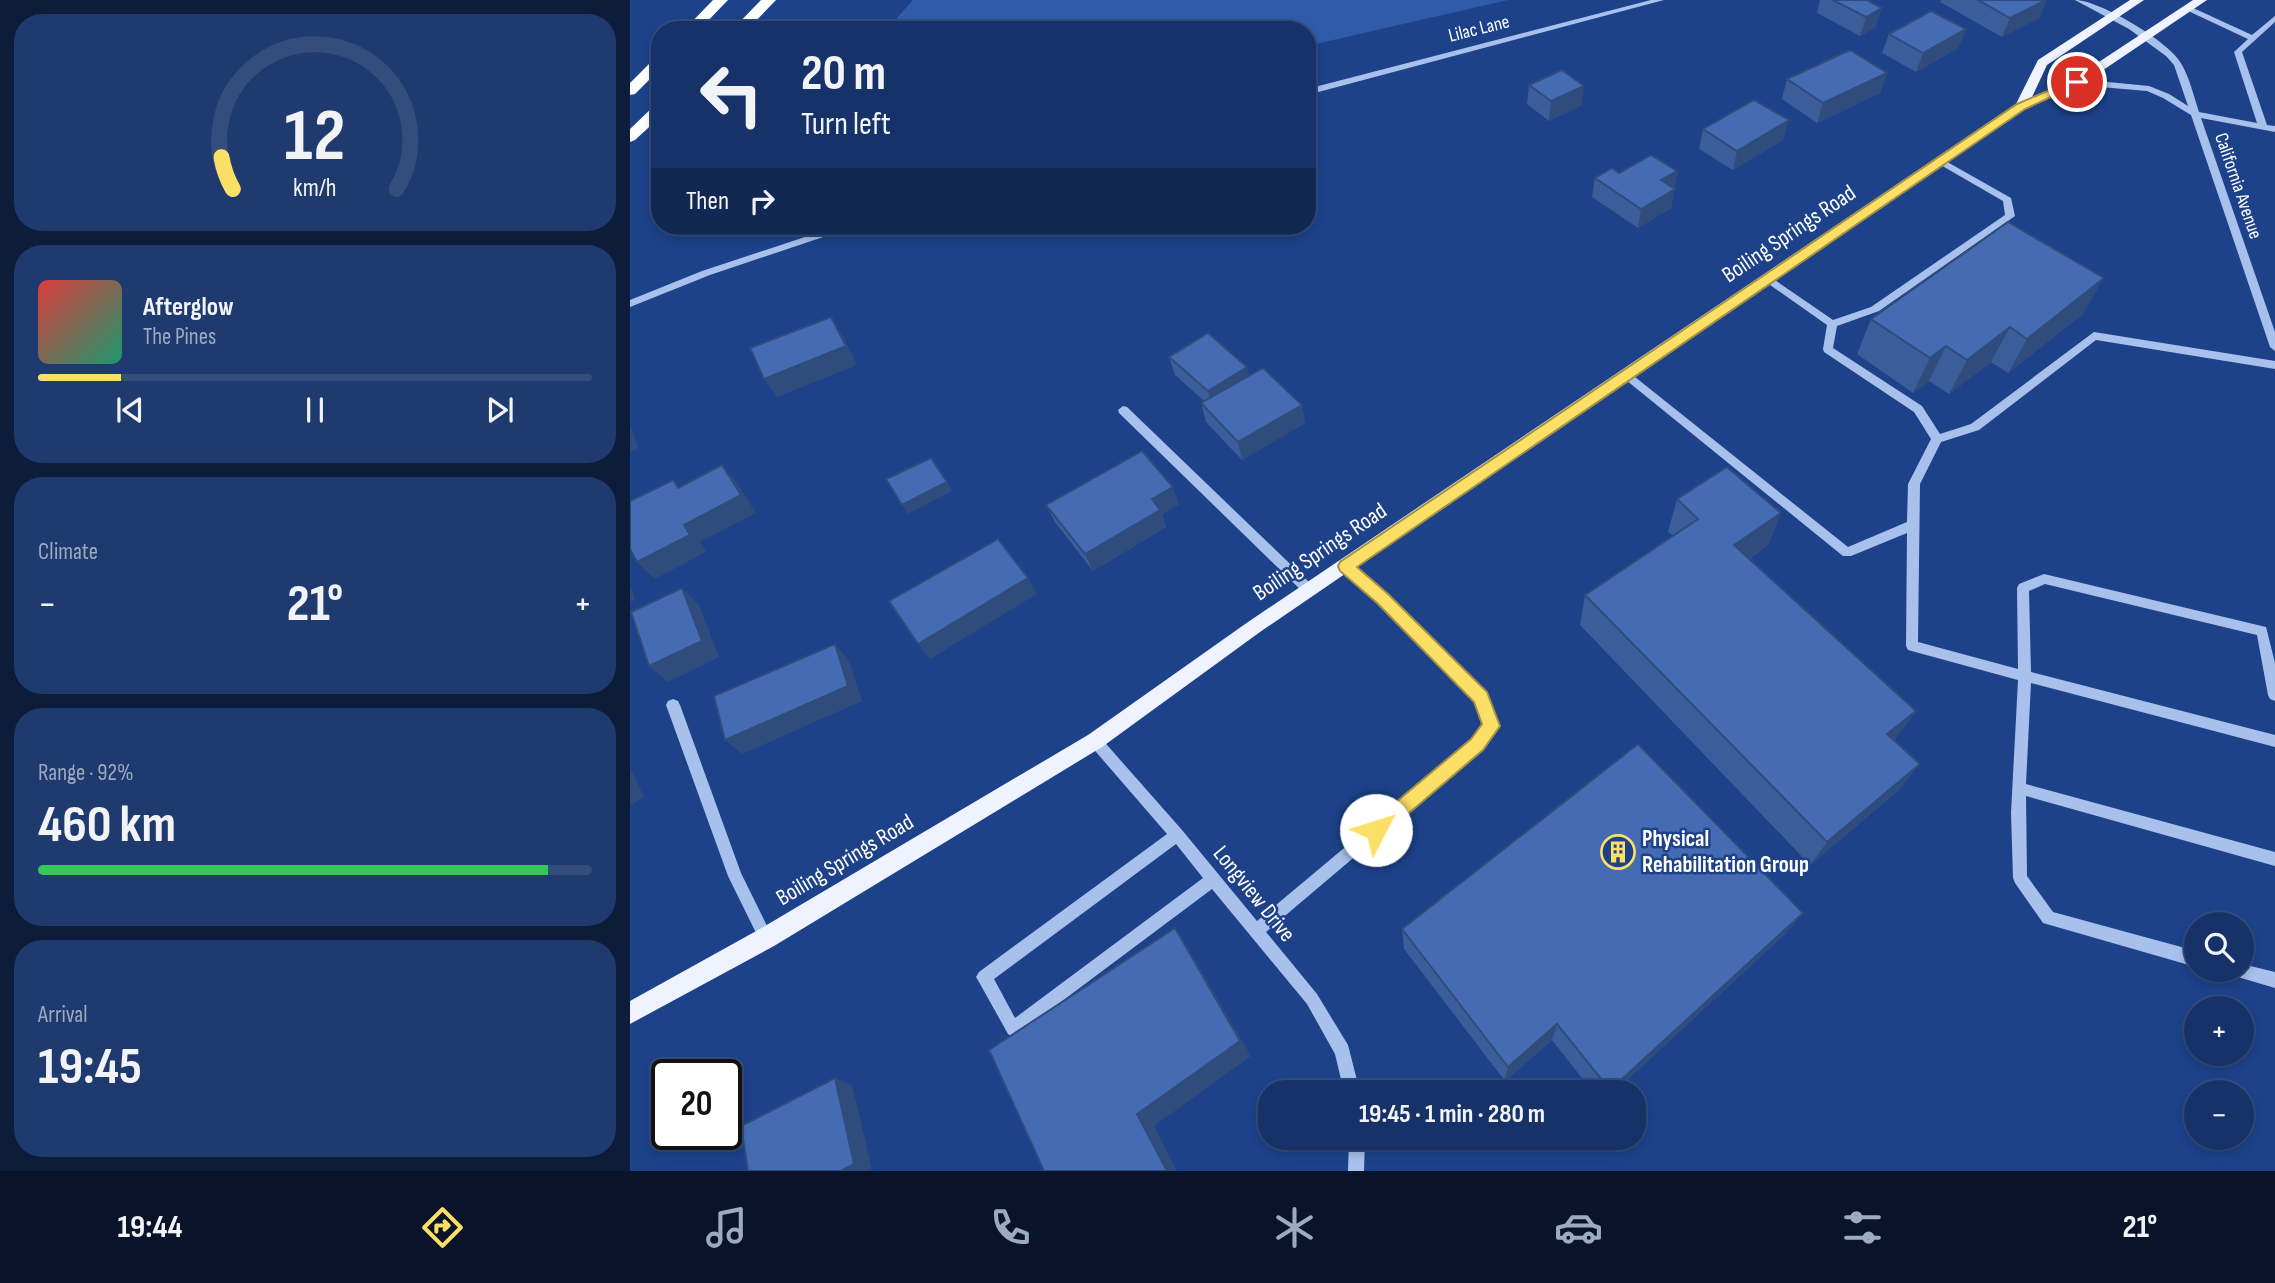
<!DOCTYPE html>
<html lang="en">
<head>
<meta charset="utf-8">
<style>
  body { margin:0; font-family:"Sofia Sans Condensed",sans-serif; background:#1f3a6e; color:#f1f3f6; height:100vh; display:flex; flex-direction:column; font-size:26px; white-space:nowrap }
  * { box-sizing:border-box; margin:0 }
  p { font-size:23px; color:#9eaac0 }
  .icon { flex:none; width:38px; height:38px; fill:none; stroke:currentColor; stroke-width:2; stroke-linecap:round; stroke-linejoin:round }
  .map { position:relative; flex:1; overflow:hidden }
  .drawer { display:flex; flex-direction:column; gap:14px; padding:14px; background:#0c1c39; width:630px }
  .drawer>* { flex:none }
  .guide { position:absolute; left:21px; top:21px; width:665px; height:214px; border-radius:28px; box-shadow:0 4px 10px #0003,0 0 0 2px #354d7c; background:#163268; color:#f1f3f6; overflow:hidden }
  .tools { position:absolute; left:1554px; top:912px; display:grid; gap:14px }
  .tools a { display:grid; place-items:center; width:70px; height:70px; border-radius:50%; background:#163268; box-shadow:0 4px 10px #0003,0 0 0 2px #354d7c; font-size:35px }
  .speed { position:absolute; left:21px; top:1059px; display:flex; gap:14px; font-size:35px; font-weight:700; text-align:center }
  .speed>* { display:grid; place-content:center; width:91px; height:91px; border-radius:50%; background:#163268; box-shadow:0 4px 10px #0003,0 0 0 2px #354d7c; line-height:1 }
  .speed .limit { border:4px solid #111; border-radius:10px; background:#fff; color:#111 }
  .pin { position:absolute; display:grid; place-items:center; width:60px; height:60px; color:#fff; margin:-30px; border:4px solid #fff; border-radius:50%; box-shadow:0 2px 7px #0007 }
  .me { position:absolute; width:77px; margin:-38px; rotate:50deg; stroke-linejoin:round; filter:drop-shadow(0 0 5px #0008) }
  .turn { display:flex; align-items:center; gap:24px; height:147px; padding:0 35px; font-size:32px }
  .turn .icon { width:91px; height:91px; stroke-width:2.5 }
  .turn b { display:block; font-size:49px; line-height:60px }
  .then { display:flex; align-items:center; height:66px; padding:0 35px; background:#0003; gap:14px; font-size:26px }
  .big { font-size:52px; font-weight:700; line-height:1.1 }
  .drawer .tile { flex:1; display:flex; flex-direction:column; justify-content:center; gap:10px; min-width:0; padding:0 24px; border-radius:28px; background:#1f3a6e }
  .drawer .dial { align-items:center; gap:0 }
  .dial svg { height:182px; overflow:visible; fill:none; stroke:#354d7c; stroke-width:7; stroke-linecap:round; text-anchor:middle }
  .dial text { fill:#f1f3f6; stroke:none }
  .song { display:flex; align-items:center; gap:21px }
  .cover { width:84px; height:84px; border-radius:10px; background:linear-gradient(135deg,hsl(0 70% 55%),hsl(160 70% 35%)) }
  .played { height:7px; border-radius:4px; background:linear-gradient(90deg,#fcdf67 15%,#354d7c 15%) }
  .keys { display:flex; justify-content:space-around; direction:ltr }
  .heat { display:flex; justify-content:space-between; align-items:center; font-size:38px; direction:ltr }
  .charge { height:10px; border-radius:5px; background:linear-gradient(90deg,#34c759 92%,#354d7c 0) }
  .trip { position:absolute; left:628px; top:1080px; width:388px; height:70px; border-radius:28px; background:#163268; box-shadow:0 4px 10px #0003,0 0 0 2px #354d7c; font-weight:700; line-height:70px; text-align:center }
  .dock { display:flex; height:112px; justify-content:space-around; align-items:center; background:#09142a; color:#9eaac0 }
  .dock .icon { width:49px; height:49px }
  .dock .active { color:#fcdf67 }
  .dock b { font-size:32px; color:#f1f3f6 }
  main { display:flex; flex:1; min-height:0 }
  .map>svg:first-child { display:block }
  .green { fill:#305ba8 }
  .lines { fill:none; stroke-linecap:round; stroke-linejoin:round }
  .minor { fill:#a8c1ec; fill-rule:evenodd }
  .major { fill:#eef3ff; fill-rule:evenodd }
  .highway { fill:#fff; fill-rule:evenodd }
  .wall { fill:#3b5d99 }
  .shaded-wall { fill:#304c7d }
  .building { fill:#456cb2; stroke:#304c7d; stroke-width:2 }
  .route { fill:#fcdf67; stroke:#a49143; stroke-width:2 }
  .labels { text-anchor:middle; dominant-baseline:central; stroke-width:5; stroke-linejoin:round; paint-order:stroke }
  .far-street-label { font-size:19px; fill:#fff; stroke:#1d428a }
  .street-label { font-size:23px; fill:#fff; stroke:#1d428a }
  .poi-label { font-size:23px; font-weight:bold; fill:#fff; stroke:#1d428a; text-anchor:start }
</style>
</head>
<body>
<main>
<section class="drawer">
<div class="tile dial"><svg viewBox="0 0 100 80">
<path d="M14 69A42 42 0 1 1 86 69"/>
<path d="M14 69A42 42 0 0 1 9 55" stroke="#fcdf67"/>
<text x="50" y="56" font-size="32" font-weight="700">12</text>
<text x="50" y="72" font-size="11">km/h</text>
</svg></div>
<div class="tile">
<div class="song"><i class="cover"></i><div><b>Afterglow</b><p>The Pines</p></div></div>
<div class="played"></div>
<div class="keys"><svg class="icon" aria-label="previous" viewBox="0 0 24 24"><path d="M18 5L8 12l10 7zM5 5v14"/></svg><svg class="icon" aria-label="pause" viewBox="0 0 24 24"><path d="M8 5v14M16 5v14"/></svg><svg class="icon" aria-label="next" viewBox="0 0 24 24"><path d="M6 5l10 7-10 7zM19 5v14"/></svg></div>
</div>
<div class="tile"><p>Climate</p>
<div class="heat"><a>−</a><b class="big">21°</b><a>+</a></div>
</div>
<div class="tile"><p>Range · 92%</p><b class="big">460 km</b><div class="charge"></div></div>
<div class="tile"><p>Arrival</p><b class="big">19:45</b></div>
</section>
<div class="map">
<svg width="1645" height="1171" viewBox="0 0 1645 1171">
  <rect width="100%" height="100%" fill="#1d428a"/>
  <polygon class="green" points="283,0 878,0 677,46 677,30 256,30"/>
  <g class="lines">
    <g class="minor">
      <polygon points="1021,0 1034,0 677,95 677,89"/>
      <path d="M1445,0C1469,0 1541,42 1552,65C1560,79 1564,97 1569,112L1627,123L1604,52L1618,39L1554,9L1561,7L1622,35L1645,16V22L1612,52L1637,125L1645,126V132L1571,118L1645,332V351L1640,347L1561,115L1533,98L1517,91L1447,85L1443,82L1447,79L1519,86L1539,94L1558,106L1544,65L1536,56L1499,29Z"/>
      <polygon points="1312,159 1381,198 1385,216 1249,311 1207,326 1203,348 1292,406 1310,434 1341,424 1464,332 1645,361 1645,369 1466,340 1349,430 1311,442 1290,484 1288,642 1388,669 1387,588 1389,584 1414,574 1636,627 1645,663 1645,701 1640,699 1638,695 1627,635 1415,584 1399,591 1401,672 1645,735 1645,747 1401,683 1396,784 1645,852 1645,866 1396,796 1397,876 1423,912 1566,951 1566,967 1413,923 1385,883 1383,878 1381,813 1388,680 1278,650 1276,646 1277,533 1221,556 1213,556 991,376 992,373 1000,373 1218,547 1277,522 1278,484 1301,439 1284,412 1194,352 1193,349 1197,325 1133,280 1138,277 1142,278 1203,320 1241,307 1375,215 1373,201 1309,164 1307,162"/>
      <polygon points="208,226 222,226 220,228 80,275 0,307 0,300 72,271"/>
      <polygon points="493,406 497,407 683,586 685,590 683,594 675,594 489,413 488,410"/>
      <path d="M715,561L719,562L756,594L856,693L868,726L852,749L636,932L687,994L718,1045L730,1092H714L705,1054L677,1004L582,889L388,1034L383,1037L378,1034L349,982L346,977L349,972L537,834L460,745L458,741L460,737L465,735L470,737L552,830L627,921L842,741L854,725L846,700L748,602L711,570L709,566L711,562ZM546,844L573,878L385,1018L364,979Z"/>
      <polygon points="43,699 48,701 50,705 111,873 143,938 141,943 136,945 131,943 98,876 36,705 38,701"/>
      <polygon points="1612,964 1645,972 1645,988 1601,975 1599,970 1612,970"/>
      <polygon points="719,1138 735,1138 734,1171 718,1171"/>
    </g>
    <polygon class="major" points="1500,0 1514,0 1417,65 1402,97 1443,79 1563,0 1577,0 1451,85 1395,109 630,632 472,747 144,946 0,1024 0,1001 128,930 458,735 618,622 1386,104 1408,60"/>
    <g class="highway">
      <polygon points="83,0 98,0 69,30 54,30"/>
      <polygon points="131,0 146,0 117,30 102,30"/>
      <polygon points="30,57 30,69 5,94 0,95 0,83 25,58"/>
      <polygon points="30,104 30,117 5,140 0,142 0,129 25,105"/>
    </g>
  </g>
  <g class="wall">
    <polygon points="1190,0 1237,0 1246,27 1230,36 1187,13"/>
    <polygon points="1311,0 1417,0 1409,18 1372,37 1310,2"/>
    <polygon points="1336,29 1328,48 1286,72 1252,53 1259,34"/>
    <polygon points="1257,73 1250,93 1187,123 1152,99 1157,79"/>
    <polygon points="899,85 952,105 919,121 897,104"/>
    <polygon points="1073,129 1153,140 1103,170 1069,149"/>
    <polygon points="1047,171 1041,208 1008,228 962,197 965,178 989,173"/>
    <polygon points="1453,314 1378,373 1361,362 1319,394 1299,381 1283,393 1227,354 1241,319"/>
    <polygon points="539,357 619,376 672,405 675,423 612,460 576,422 571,403 574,401 545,375"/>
    <polygon points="1047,499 1151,513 1138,545 1119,559 1286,711 1264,740 1269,790 1180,865 950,625 955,595 1043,536 1038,532"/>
    <polygon points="549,504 532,514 536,527 463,571 425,522 416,505"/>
    <polygon points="1173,913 1156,933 984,1092 963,1092 922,1040 875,1081 774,949 772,929"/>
  </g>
  <g class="shaded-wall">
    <polygon points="1416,0 1417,0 1409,18 1372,37 1380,18"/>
    <polygon points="1252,8 1246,27 1230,36 1236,17"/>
    <polygon points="1336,29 1328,48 1286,72 1293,53"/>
    <polygon points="1257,73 1250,93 1187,123 1193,103"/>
    <polygon points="954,86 952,105 919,121 921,101"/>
    <polygon points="1159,120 1153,140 1103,170 1107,151"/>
    <polygon points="1047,171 1041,208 1008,228 1011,209 1031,180"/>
    <polygon points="1474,278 1453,314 1378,373 1397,339"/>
    <polygon points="201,317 213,336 227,365 147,397 134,379"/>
    <polygon points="1380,327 1361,362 1319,394 1337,360"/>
    <polygon points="1316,346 1299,381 1283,393 1300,358"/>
    <polygon points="617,367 621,385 583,410 578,391"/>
    <polygon points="672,405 675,423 612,460 608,442"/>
    <polygon points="0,423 8,448 0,452"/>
    <polygon points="92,465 107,483 126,513 70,542 76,552 25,579 7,562 54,525"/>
    <polygon points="317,482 322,491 278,514 272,505"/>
    <polygon points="543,487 549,504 532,514 536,527 463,571 455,554 522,499"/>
    <polygon points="1151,513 1138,545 1093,577 1104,545"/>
    <polygon points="398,578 407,594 300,659 288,644"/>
    <polygon points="0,586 5,599 0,602"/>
    <polygon points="52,588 69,605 89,657 38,682 19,666"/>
    <polygon points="205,644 219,660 232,701 112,754 95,740"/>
    <polygon points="1286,711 1266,738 1238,760 1257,734"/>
    <polygon points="1290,764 1269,790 1180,865 1197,842"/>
    <polygon points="0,767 14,797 0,806"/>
    <polygon points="1173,913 1156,933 984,1092 979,1092"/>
    <polygon points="545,928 558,948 621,1056 524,1126 547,1171 537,1171 507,1114"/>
    <polygon points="927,1024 922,1040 875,1081 878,1067"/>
    <polygon points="205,1078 222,1085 242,1169 238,1171 211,1171"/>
  </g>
  <g class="building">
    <polygon points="1203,0 1237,0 1252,8 1236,17"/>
    <polygon points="1348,0 1416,0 1380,18"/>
    <polygon points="1301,11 1336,29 1293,53 1259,34"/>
    <polygon points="1220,50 1257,73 1193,103 1157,79"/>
    <polygon points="932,70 954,86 921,101 899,85"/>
    <polygon points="1124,100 1159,120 1107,151 1073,129"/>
    <polygon points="1021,155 1047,171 1031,180 1045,189 1011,209 965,178 982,168 989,173"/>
    <polygon points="1378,222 1474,278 1397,339 1380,327 1337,360 1316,346 1300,358 1241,319"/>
    <polygon points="201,317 216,346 134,379 120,348"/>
    <polygon points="578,333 617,367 578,391 539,357"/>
    <polygon points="633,368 672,405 608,442 571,403"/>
    <polygon points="512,451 543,487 522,499 530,510 455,554 416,505"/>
    <polygon points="301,458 317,482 272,505 256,479"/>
    <polygon points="92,465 111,495 54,525 60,535 7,562 0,549 0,501 43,480 48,488"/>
    <polygon points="1097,467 1151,513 1104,545 1286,711 1257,734 1290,764 1197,842 955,595 1068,519 1047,499"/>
    <polygon points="368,539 398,578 288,644 259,601"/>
    <polygon points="52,588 72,641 19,666 1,612"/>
    <polygon points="205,644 218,686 95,740 84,696"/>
    <polygon points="1008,744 1173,913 980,1090 927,1024 878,1067 772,929"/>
    <polygon points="545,928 610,1041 507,1114 537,1171 414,1171 359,1050"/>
    <polygon points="205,1078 224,1164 211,1171 118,1171 111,1126"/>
  </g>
  <polygon class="route" points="1443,80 1453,82 1395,109 727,567 758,594 857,692 870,726 853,750 752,836 746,838 740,836 737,830 740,824 841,739 852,724 844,702 747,603 710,571 708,566 710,562 1387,104"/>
  <defs>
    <g id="building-ring" transform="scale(1.75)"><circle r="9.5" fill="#1d428a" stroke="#fcdf67" stroke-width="1.5"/><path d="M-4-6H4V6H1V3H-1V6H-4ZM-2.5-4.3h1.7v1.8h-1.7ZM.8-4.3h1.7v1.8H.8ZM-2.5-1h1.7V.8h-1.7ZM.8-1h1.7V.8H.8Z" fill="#fcdf67"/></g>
  </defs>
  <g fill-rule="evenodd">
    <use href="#building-ring" x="988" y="852"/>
  </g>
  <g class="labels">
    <g class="far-street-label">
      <text transform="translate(849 29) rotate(-14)">Lilac Lane</text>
      <text transform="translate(1608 186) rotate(71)">California Avenue</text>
    </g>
    <g class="street-label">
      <text transform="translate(1159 234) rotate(-34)">Boiling Springs Road</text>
      <text transform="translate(690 552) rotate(-34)">Boiling Springs Road</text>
      <text transform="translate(215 860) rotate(-31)">Boiling Springs Road</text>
      <text transform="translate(624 894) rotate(51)">Longview Drive</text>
    </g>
    <g class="poi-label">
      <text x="1012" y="839">Physical<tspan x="1012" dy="26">Rehabilitation Group</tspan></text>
    </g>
  </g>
</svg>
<div class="tools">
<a><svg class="icon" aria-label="search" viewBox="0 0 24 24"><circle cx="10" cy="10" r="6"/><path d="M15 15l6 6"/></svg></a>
<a>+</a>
<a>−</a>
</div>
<div class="speed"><div class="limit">20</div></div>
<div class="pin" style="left:1447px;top:82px;background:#d93025"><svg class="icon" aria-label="arrive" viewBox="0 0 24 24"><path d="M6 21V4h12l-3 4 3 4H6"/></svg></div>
<svg class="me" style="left:746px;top:830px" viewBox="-20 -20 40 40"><circle r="19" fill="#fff"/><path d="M0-13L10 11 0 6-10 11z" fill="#fcdf67"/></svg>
<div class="trip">19:45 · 1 min · 280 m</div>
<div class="guide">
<div class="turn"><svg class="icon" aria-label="left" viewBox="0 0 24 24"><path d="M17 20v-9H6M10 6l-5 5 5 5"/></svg><div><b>20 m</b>Turn left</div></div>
<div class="then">Then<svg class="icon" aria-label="right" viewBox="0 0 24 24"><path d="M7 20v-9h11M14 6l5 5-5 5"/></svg></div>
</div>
</div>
</main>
<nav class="dock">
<b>19:44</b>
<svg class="icon active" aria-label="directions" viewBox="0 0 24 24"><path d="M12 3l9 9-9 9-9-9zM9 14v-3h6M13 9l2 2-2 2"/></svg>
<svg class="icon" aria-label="music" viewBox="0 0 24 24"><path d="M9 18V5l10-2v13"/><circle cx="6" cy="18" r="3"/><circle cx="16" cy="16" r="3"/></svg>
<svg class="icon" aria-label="phone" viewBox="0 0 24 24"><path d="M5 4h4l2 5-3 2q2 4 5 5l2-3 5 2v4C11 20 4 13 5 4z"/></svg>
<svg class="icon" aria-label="climate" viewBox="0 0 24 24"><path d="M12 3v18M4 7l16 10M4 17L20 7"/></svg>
<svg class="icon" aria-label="car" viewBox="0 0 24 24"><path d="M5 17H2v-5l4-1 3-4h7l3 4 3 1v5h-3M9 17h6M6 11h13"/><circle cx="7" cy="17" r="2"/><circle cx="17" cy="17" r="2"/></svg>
<svg class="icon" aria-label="filters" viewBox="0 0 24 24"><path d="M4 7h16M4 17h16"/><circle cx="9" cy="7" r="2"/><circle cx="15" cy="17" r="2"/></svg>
<b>21°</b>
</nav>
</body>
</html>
